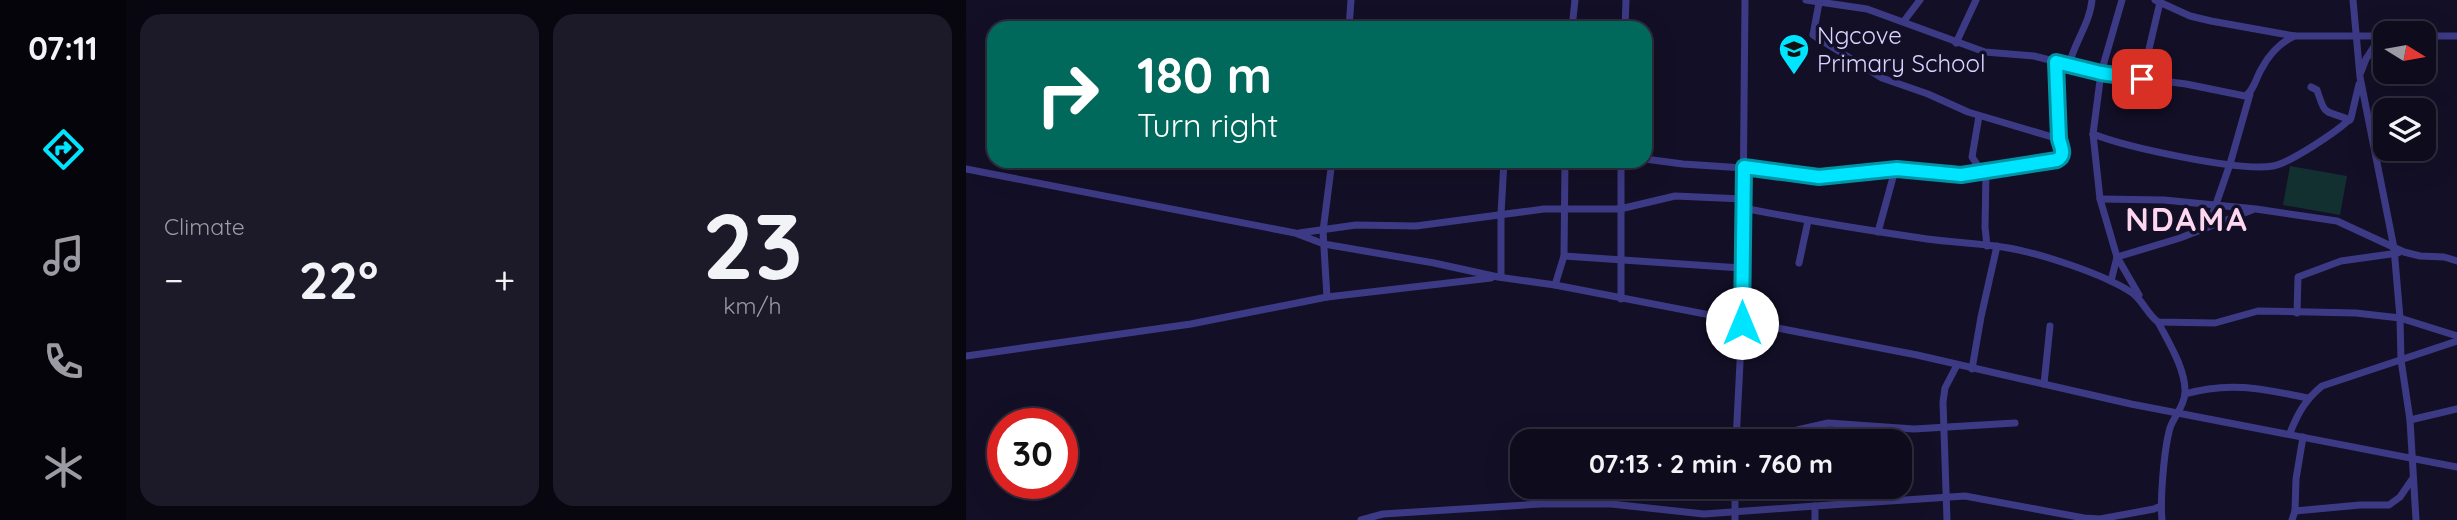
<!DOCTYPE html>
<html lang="en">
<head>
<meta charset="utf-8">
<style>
  body { margin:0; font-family:Quicksand,sans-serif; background:#1c1929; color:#f1f3f6; height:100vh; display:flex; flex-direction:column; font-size:26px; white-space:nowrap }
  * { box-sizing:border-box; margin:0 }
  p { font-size:23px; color:#9b9ba3 }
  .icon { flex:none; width:38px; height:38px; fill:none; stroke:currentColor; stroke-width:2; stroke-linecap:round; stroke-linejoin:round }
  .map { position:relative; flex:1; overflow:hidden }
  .drawer { display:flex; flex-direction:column; gap:14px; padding:14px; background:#08060f; width:840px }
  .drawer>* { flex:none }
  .guide { position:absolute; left:21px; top:21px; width:665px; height:147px; border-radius:21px; box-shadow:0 7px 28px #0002,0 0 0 2px #2e2b3b; background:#00695c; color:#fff; overflow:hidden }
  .needle { width:46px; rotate:101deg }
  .tools { position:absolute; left:1407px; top:21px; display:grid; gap:14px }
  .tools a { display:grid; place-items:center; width:63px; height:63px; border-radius:14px; background:#0e0b1c; box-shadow:0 7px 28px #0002,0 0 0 2px #2e2b3b; font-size:35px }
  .speed { position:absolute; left:21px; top:408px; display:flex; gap:14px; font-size:35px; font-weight:700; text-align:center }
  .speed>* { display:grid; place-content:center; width:91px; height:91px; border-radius:50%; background:#0e0b1c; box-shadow:0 7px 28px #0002,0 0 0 2px #2e2b3b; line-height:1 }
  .speed .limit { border:10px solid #d22; background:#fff; color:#111 }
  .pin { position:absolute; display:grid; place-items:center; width:60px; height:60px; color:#fff; margin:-30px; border-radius:14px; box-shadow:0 4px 10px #0006 }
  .me { position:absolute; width:77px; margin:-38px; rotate:0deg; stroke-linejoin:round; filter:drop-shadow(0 0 5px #0008) }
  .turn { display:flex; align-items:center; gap:24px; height:147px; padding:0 35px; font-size:32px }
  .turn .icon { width:91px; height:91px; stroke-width:2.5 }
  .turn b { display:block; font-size:49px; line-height:60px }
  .big { font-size:52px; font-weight:700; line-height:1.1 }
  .drawer .tile { flex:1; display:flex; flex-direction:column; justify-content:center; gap:10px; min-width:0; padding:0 24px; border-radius:21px; background:#1c1929 }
  .drawer .dial { align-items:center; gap:0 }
  .dial b { font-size:91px; line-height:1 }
  .heat { display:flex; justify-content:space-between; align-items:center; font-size:38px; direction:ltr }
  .drawer .tiles { flex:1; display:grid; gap:14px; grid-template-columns:repeat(2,1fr) }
  .trip { position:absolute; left:544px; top:429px; width:402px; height:70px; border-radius:21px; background:#0e0b1c; box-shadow:0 7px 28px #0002,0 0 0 2px #2e2b3b; font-weight:700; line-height:70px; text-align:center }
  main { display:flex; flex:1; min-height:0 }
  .tab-bar { display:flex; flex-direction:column; width:126px; justify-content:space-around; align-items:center; background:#06040b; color:#9b9ba3 }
  .tab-bar .icon { width:49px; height:49px }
  .tab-bar .active { color:#00e5ff }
  .tab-bar b { font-size:32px; color:#f1f3f6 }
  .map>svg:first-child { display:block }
  .green { fill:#12302f }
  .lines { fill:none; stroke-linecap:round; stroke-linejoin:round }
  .minor { stroke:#3d3a85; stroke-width:7 }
  .route-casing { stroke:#0095a6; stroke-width:18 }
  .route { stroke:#00e5ff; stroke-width:12 }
  .labels { text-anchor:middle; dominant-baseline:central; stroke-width:7; stroke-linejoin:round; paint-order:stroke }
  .poi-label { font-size:24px; fill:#d9d4ff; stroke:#130f26; text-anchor:start }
  .district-label { font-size:32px; font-weight:bold; letter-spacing:2px; fill:#ffd6f0; stroke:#130f26 }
</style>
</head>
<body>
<main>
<nav class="tab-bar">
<b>07:11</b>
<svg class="icon active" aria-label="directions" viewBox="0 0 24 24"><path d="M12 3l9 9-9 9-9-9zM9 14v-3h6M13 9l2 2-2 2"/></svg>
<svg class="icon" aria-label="music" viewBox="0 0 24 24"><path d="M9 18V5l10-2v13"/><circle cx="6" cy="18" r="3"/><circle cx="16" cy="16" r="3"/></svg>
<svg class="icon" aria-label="phone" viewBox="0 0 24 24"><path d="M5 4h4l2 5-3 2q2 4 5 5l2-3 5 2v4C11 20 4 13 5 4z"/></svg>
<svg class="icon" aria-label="climate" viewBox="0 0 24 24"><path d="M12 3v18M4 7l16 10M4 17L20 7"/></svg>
</nav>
<section class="drawer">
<div class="tiles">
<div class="tile"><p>Climate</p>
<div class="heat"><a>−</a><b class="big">22°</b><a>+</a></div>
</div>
<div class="tile dial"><b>23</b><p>km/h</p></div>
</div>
</section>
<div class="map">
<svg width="1491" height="520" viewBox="0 0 1491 520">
  <rect width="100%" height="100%" fill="#130f26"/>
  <polygon class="green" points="1324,166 1381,176 1374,215 1317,205"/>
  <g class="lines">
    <g class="minor">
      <path d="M840,0L901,9L1019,52L1068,56L1135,73L1220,84L1279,96C1288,91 1290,77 1296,68C1304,53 1314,43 1328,36"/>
      <polyline points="1189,0 1224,16 1245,21 1328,36 1419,36"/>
      <polyline points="1387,0 1394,77 1428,248 1434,318 1435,360 1444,420 1450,520"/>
      <polyline points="853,3 847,35 916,78 962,94 1002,112 1093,139"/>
      <polyline points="938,21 954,0"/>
      <polyline points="383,28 385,0"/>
      <polyline points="606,28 609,0"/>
      <polyline points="659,28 660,0"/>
      <polyline points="1458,36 1491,36"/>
      <polyline points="990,43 1010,0"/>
      <path d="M1103,65C1108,43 1124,23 1126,0"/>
      <polyline points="1395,72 1400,59 1415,36"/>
      <polyline points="1176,79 1194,2"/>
      <path d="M1345,87L1351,90C1360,118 1358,109 1384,120"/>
      <polyline points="1013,116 1006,157 1016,172"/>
      <path d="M1127,134C1160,147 1273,172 1307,166C1324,163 1372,131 1385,118L1393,84"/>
      <polyline points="679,159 717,164 778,168 853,177 931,169 995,175 1091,160 1097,151 1093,139 1090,62"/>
      <polyline points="0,169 329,233 358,244 468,263 532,277 589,285 951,355 1165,404 1491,467"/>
      <polyline points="1020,171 1019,227 1021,246"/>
      <polyline points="1134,199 1198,200 1290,209 1371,221 1438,252 1454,256 1478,257 1491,261"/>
      <path d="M777,208C838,220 899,230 961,239C984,242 1006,243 1029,246C1065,250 1129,271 1160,289C1177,298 1179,312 1192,322L1249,323L1292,311L1390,313L1434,318L1491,336"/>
      <polyline points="1242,227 1264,164 1284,94"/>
      <polyline points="912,232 929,170"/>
      <polyline points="333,233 390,225 450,226 578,209 654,209 709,196 777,199"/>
      <polyline points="598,256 775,268"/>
      <polyline points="833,263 842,221"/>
      <polyline points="535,277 535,214 538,161"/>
      <polyline points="1145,281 1151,257 1134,199 1127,134 1135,73 1156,0"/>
      <polyline points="589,285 598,256 599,161"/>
      <polyline points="1173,295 1151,257 1214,238 1286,210"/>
      <polyline points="361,297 357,231 366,161"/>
      <polyline points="655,299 655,161"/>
      <polyline points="1331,313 1332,277 1375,261 1432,253"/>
      <path d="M1192,322C1203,343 1220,370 1219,393C1218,407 1208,416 1204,428C1198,449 1194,499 1196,520"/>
      <polyline points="0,356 225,324 361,297 525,278"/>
      <polyline points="1006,369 1015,317 1031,246"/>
      <polyline points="1078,384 1084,326"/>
      <path d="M1219,394C1264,381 1297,389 1342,398"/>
      <polyline points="1444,420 1491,409"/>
      <path d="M1324,433C1332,413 1339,400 1356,386L1491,341"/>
      <polyline points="770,441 776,323 779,0"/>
      <polyline points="803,441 831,430 862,423 948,429 1049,423"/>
      <polyline points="1329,511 1394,505 1423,505 1434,497 1447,478"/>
      <polyline points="395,520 417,514 575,504 645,504 738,514 849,506"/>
      <polyline points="769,520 769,486"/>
      <polyline points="849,520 849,506 999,496 1118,518 1134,519 1188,509 1195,506"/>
      <polyline points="981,520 977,402 979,388 991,365"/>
      <polyline points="1326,520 1329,511 1330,479 1337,437"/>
    </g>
  </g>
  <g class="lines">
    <g class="route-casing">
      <path id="route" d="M776,323L778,167L853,177L931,169L995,175L1091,160C1100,155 1095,147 1093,139L1090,62L1135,73L1176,79"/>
    </g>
    <use href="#route" class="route"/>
  </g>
  <defs>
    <g id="school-pin" transform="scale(1.575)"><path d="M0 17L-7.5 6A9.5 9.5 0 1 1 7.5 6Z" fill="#00e5ff" stroke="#130f26"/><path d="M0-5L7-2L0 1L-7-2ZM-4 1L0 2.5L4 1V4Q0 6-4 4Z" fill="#111"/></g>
  </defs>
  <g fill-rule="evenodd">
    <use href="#school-pin" x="828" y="49"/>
  </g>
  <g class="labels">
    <g class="poi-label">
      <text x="851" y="35">Ngcove<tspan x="851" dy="28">Primary School</tspan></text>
    </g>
    <g class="district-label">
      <text x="1221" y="219">NDAMA</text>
    </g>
  </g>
</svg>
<div class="tools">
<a><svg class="needle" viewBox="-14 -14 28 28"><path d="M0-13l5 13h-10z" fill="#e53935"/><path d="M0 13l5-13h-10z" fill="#9b9ba3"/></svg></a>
<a><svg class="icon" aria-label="layers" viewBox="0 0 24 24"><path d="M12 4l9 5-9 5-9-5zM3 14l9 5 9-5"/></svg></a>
</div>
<div class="speed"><div class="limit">30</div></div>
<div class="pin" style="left:1176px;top:79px;background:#d93025"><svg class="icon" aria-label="arrive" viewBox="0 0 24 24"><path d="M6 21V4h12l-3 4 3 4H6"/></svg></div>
<svg class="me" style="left:776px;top:323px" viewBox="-20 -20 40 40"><circle r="19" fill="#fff"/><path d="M0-13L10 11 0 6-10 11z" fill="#00e5ff"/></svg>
<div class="trip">07:13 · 2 min · 760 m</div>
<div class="guide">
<div class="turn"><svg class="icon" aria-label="right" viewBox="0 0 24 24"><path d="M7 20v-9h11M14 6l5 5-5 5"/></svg><div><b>180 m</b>Turn right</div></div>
</div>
</div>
</main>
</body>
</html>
